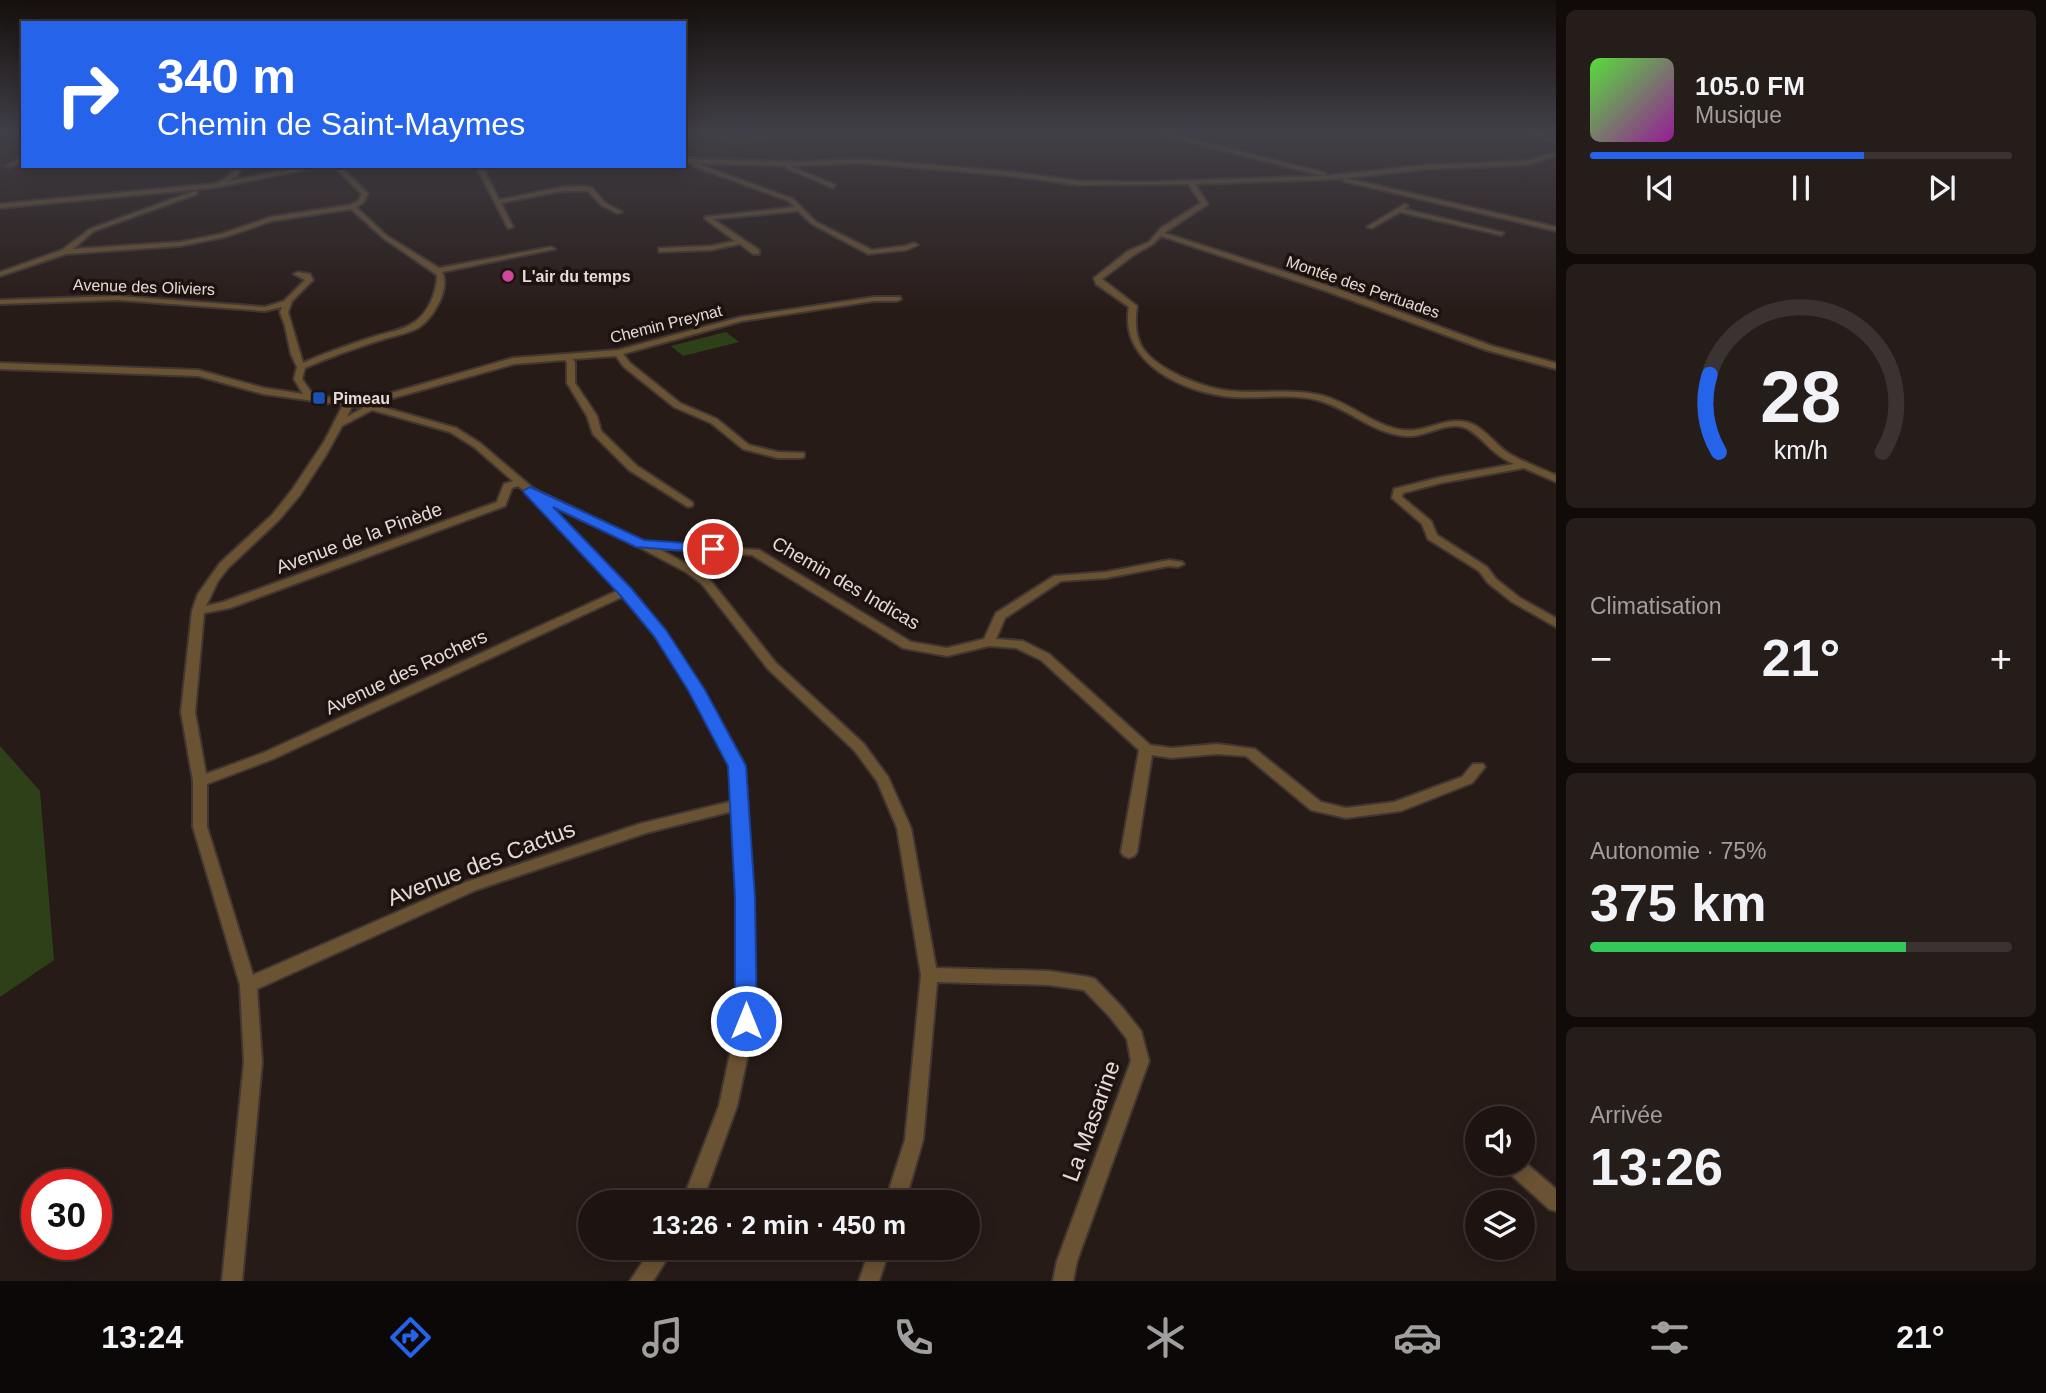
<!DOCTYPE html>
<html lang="fr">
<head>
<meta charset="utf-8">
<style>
  body { margin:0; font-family:Arial,sans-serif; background:#251d1a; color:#f1f3f6; height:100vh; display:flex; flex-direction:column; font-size:26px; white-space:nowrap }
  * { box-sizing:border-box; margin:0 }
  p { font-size:23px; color:#a09e9f }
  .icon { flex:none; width:38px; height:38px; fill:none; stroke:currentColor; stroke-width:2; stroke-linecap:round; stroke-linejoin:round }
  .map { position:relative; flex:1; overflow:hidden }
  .panel { display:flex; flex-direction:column; gap:10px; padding:10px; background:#100b09; width:490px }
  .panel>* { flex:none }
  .banner { position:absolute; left:21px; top:21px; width:665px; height:147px; border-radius:0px; box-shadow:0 4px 18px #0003,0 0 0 2px #3b3331; background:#2563eb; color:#fff; overflow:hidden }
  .fabs { position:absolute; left:1465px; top:1106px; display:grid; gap:14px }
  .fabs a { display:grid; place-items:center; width:70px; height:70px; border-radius:50%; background:#1d1411; box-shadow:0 4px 18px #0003,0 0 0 2px #3b3331; font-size:35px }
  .speed { position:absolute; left:21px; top:1169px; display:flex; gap:14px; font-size:35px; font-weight:700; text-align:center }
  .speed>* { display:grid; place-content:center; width:91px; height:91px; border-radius:50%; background:#1d1411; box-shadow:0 4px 18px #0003,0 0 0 2px #3b3331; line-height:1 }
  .speed .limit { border:10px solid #d22; background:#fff; color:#111 }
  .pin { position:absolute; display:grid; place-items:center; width:60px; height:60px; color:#fff; margin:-30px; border:4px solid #fff; border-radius:50%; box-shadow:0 2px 7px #0007 }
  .me { position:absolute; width:77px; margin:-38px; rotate:0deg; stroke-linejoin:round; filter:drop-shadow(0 0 5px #0008) }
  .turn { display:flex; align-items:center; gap:24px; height:147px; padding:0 21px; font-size:32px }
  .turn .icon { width:91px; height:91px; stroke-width:2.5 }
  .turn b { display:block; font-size:49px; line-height:60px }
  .big { font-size:52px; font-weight:700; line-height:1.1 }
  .panel .tile { flex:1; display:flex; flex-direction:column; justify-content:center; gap:10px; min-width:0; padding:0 24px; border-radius:10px; background:#251d1a }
  .panel .dial { align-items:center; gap:0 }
  .dial svg { height:182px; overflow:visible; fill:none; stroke:#3b3331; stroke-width:7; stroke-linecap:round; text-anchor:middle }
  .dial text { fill:#f1f3f6; stroke:none }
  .song { display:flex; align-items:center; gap:21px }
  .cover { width:84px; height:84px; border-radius:10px; background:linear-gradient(135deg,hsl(110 70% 55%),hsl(300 70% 35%)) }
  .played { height:7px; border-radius:4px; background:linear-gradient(90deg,#2563eb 65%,#3b3331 65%) }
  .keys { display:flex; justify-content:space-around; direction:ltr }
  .heat { display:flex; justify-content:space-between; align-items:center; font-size:38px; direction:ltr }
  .charge { height:10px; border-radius:5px; background:linear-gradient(90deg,#34c759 75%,#3b3331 0) }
  .trip { position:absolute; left:578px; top:1190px; width:402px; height:70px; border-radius:35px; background:#1d1411; box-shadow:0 4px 18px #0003,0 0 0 2px #3b3331; font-weight:700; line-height:70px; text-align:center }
  .tab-bar { display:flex; height:112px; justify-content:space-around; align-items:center; background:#0c0807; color:#a09e9f }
  .tab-bar .icon { width:49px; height:49px }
  .tab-bar .active { color:#2563eb }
  .tab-bar b { font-size:32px; color:#f1f3f6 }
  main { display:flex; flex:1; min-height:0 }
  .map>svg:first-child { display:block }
  .green { fill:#2e4018 }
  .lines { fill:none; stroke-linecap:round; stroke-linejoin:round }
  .stream { stroke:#444658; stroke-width:2.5 }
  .minor-casing { stroke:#413632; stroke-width:4 }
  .minor { fill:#6a5332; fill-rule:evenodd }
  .route { fill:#2563eb; stroke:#184099; stroke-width:2 }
  .hotel-dot { fill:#d1479c; stroke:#1e120e; stroke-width:2.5 }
  .transit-dot { fill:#1a4fb4; stroke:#1e120e; stroke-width:2.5 }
  .labels { text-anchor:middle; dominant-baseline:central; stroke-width:7; stroke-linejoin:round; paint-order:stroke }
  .far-poi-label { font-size:16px; font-weight:bold; fill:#e3dbd7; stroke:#1e120e; text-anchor:start }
  .far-street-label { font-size:16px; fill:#e3dbd7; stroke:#1e120e }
  .street-label { font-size:19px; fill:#e3dbd7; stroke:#1e120e }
  .near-street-label { font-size:23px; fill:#e3dbd7; stroke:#1e120e }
</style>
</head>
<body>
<main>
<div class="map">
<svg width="1556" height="1281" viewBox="0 0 1556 1281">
  <rect width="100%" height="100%" fill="#271b17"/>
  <g class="green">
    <polygon points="708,133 812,133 734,146"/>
    <polygon points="726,332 739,342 683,356 671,346"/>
    <polygon points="0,746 40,791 54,960 0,997"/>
  </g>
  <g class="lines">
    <g class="stream">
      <polyline points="684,157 754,161"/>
      <polyline points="265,174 303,166"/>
    </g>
    <g class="minor-casing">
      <g id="minor">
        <path d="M1155,133H1166L1326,173L1325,176L1427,165L1526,161L1556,152V156L1526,165L1427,169L1338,179L1195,184L1208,204L1164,233L1335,288L1492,346L1556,363V369L1486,350L1329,292L1161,236L1153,244L1134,255L1102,279L1137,306C1135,320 1135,335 1142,347C1156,370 1205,389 1231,391C1261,394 1291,388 1320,395C1350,402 1373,426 1403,430C1425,433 1444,417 1466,422C1484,426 1493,443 1508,453C1523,462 1540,468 1556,475V482L1524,468L1441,483L1403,493L1402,497L1431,521L1437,535L1487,567L1496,579L1520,598L1556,618V627L1512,602L1488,583L1479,571L1428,539L1422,524L1392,498L1394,489L1441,477L1514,464C1508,461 1501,458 1496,453C1485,445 1476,431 1463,427C1444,422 1425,438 1405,436C1372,433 1348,408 1317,400C1289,393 1260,399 1232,397C1185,393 1119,364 1129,307L1096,284L1094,278L1128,251L1149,242L1161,228L1201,203L1188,184L1078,185L1012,176L861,163L790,166L835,185L833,188L786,168L787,166L684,163V159L797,162L861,159L1012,172L1078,181L1147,182L1323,176Z"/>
        <polygon points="1530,133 1539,133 1556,139 1556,143"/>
        <polygon points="23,157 23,161 11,167 6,166"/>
        <polygon points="695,163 793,199 816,222 872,250 905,246 914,243 918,245 906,250 868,254 812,224 798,211 713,219 759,250 759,254 753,254 740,244 711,250 659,252 659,248 662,248 711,246 735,241 705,219 705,217 795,207 789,201 693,166"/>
        <path d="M236,166H242L237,176L228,181L311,166H326L212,188L0,208V204L212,184C221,183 232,176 236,166Z"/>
        <path d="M333,166H340L368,194L363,203L356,207L387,236L439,268L551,247L555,249L442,272C451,288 433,319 418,328C407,334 393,336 381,340C355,348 330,357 305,368L302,379L313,395L360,402L513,358L618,350L741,317L874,297H900L901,299L897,301H874L742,321L623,354L630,363L680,403L717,419L749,445L778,452L804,453V457L801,458H778L743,449L711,423L674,407L624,367L616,356L573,359L575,363V383L597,416L601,431L637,466L692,502L693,504L692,506L688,507L629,470L593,434L587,416L567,383V363L565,360L514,364L372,404L456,428L480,443L534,489L645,542L759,550L911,642L947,648L984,639L996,613L1054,576L1106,572L1169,560L1182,562L1184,564L1178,567L1169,566L1106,578L1061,581L1005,618L996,639L1023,641L1049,654L1150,745L1171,748L1217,744L1255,749L1321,802L1346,808L1394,802L1462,777L1473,764H1483L1485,767L1472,783L1401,811L1346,818L1311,810L1246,756L1217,754L1171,758L1152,755L1137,852L1134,856L1129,858L1124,856L1121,852L1139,750L1041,660L1016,648L989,646L947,656L903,648L752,555L657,548L694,568L710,580L776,663L864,744L888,777L911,828L936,968L1049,971L1089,977L1095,979L1122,1007L1141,1031L1149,1061L1077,1261L1073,1281H1053L1057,1261L1131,1061L1127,1039L1110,1017L1084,990L1049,985L937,982L923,1140L905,1202H885L905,1140L921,975L897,828L877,781L854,750L768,669L702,584L686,572L637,546L548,504L630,589L664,631L703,690L745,766L753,898L755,1021L737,1106L702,1202H682L719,1106L737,1021V898L733,811L646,833L476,890L257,989L262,1062L242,1281H222L244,1062L240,985L193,827V781L181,712L192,611L198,594L220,563L272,515L292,490L324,442L343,405L263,394L198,376L0,369V363L198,370L264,388L303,394L294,379L297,367L291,354L285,326L280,312L282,307L265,311L118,300L0,304V300L118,296L265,307L284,301L305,280L294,274L298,272L310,274L313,280L292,301L288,312L303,363C327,352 351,344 376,336C388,332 403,330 413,323C428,314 437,292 437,275L383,238L351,209L272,221L225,237L180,246L66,254L0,276V272L62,250L90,229L195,191L197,192V194L94,231L73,249L180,242L221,234L271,217L350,205L358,201L362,194ZM352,406L362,408H363L347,417ZM372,410L450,432L474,447L513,481L504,484L497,502L223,602L206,606L218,581L228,568L279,520L300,495L326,455L342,426ZM518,486L534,497V501L619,590L263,753L206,774L195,712L204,613L230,608L505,506L512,488ZM624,596L655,636L691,690L731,766L733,801L639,824L466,882L253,975L207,827V784L273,759Z"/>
        <polygon points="476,166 482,166 499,200 562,187 584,186 592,188 605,203 622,212 617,213 601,205 588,191 562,191 501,203 513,227 508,228"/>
        <polygon points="1345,178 1556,227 1556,231 1343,181"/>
        <polygon points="1405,204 1408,206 1404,209 1504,233 1501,235 1400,212 1372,228 1367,227"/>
        <polygon points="1522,1160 1556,1189 1556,1211 1549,1209 1506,1170 1503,1164 1522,1164"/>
        <polygon points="652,1248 674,1248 653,1281 630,1281"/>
        <polygon points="870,1248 890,1248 879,1281 859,1281"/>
      </g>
    </g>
    <use href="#minor" class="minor"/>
  </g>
  <linearGradient id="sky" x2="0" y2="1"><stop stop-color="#150f0d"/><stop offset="0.42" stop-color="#413f47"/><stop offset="1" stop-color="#413f47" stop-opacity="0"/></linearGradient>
  <rect width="1556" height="313" fill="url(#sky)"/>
  <polygon class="route" points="530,487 644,540 713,545 720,549 713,553 636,547 553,507 631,588 666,630 705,690 746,766 755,898 757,1021 754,1027 746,1030 738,1027 735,1021 735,898 728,766 688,690 654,636 620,595 525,494 523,491"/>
  <circle class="hotel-dot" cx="508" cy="276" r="7"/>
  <rect class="transit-dot" x="312" y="391" width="14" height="14" rx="3.5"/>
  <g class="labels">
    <g class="far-poi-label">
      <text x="522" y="276">L'air du temps</text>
      <text x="333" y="398">Pimeau</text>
    </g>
    <g class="far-street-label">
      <text transform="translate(144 287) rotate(2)">Avenue des Oliviers</text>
      <text transform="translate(1363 287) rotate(19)">Montée des Pertuades</text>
      <text transform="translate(666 324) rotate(-14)">Chemin Preynat</text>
    </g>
    <g class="street-label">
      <text transform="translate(359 538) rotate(-20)">Avenue de la Pinède</text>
      <text transform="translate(846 583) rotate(30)">Chemin des Indicas</text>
      <text transform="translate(406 672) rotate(-25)">Avenue des Rochers</text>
    </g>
    <g class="near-street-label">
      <text transform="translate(481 863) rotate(-21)">Avenue des Cactus</text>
      <text transform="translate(1091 1121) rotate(-70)">La Masarine</text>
    </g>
  </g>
</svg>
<div class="fabs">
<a><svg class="icon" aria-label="sound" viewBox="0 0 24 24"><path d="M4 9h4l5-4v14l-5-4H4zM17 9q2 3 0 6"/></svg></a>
<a><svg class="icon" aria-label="layers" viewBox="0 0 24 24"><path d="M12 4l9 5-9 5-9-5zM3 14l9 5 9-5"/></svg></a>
</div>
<div class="speed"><div class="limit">30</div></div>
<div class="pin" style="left:713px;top:549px;background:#d93025"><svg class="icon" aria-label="arrive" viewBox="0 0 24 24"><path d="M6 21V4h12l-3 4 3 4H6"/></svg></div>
<svg class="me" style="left:746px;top:1021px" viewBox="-20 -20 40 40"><circle r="17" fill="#2563eb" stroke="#fff" stroke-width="3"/><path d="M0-11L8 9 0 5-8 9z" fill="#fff"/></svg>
<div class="trip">13:26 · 2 min · 450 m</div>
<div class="banner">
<div class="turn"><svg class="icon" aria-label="right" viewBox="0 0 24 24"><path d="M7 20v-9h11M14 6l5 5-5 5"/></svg><div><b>340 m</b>Chemin de Saint-Maymes</div></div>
</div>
</div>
<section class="panel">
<div class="tile">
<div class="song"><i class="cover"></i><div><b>105.0 FM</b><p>Musique</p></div></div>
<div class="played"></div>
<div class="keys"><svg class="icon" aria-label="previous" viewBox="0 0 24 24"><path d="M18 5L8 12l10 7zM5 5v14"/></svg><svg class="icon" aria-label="pause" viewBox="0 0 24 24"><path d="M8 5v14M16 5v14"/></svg><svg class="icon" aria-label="next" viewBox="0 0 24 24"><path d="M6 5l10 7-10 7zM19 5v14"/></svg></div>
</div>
<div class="tile dial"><svg viewBox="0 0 100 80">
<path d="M14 69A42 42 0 1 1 86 69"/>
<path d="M14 69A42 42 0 0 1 10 35" stroke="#2563eb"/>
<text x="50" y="56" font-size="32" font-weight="700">28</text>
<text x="50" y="72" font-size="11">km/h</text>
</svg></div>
<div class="tile"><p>Climatisation</p>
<div class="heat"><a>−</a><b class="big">21°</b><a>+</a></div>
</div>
<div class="tile"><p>Autonomie · 75%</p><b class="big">375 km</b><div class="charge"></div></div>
<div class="tile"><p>Arrivée</p><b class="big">13:26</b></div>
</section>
</main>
<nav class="tab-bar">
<b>13:24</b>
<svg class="icon active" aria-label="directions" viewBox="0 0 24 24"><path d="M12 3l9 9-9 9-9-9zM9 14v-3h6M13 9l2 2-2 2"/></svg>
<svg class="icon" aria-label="music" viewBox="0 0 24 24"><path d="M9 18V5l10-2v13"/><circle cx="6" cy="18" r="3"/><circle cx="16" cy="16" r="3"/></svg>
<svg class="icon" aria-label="phone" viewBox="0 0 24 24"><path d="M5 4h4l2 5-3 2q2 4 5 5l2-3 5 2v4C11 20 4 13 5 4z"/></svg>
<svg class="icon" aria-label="climate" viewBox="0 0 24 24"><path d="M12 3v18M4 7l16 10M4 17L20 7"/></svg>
<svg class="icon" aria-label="car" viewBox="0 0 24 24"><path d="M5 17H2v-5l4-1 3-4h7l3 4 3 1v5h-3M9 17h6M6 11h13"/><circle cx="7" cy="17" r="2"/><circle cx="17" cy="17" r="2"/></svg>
<svg class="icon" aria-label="filters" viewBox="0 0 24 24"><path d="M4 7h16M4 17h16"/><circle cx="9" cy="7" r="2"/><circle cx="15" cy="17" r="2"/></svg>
<b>21°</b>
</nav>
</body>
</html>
